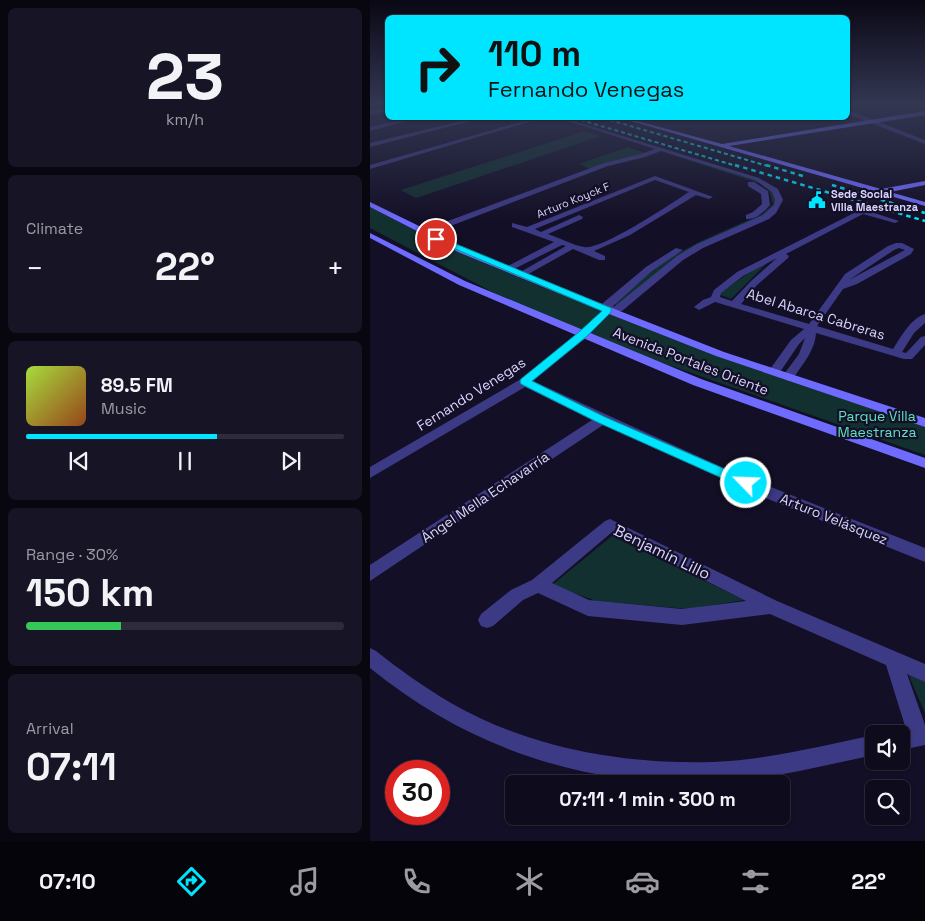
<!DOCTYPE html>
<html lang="en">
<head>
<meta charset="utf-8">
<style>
  body { margin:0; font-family:"Space Grotesk",sans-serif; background:#171425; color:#f1f3f6; height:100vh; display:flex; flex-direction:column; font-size:19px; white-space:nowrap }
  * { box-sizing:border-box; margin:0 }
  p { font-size:16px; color:#9b9ba3 }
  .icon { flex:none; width:28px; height:28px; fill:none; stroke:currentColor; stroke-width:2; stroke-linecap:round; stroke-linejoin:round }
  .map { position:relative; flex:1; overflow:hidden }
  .side { display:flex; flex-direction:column; gap:8px; padding:8px; background:#08060f; width:370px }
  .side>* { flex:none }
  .hud { position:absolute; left:15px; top:15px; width:465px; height:105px; border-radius:8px; box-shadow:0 1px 4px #0004,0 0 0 1px #2e2b3b; background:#00e5ff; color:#111; overflow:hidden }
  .fabs { position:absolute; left:495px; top:725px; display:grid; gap:10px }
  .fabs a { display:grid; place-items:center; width:45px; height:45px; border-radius:8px; background:#0e0b1c; box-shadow:0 1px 4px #0004,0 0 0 1px #2e2b3b; font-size:25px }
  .speed { position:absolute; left:15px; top:760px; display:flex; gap:10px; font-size:25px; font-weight:700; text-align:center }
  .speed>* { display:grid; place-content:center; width:65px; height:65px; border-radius:50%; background:#0e0b1c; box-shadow:0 1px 4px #0004,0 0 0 1px #2e2b3b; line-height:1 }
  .speed .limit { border:8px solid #d22; background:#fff; color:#111 }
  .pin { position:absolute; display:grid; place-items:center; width:42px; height:42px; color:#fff; margin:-21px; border:2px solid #fff; border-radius:50%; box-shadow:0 1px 5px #0007 }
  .me { position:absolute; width:55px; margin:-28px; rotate:294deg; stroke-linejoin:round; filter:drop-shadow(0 0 4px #0008) }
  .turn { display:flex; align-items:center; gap:18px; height:105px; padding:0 20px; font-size:22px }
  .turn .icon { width:65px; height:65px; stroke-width:2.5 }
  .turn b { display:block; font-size:35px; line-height:42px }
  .big { font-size:38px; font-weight:600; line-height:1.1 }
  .side .widget { flex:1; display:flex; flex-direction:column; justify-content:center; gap:8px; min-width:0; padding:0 18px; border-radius:8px; background:#171425 }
  .side .dial { align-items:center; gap:0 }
  .dial b { font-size:65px; line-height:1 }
  .song { display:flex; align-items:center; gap:15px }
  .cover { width:60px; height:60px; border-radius:8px; background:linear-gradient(135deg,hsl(80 70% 55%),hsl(20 70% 35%)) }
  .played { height:5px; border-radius:2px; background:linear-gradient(90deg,#00e5ff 60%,#2e2b3b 60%) }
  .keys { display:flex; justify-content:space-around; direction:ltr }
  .heat { display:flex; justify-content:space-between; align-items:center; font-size:28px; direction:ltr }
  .charge { height:8px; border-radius:4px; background:linear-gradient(90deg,#34c759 30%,#2e2b3b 0) }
  .trip { position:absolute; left:135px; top:775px; width:285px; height:50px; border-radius:8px; background:#0e0b1c; box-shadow:0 1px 4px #0004,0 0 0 1px #2e2b3b; font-weight:600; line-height:50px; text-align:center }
  .tabs { display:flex; height:80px; justify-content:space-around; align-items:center; background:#06040b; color:#9b9ba3 }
  .tabs .icon { width:35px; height:35px }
  .tabs .active { color:#00e5ff }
  .tabs b { font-size:22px; color:#f1f3f6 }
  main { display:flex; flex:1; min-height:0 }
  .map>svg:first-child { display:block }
  .green { fill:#12302f }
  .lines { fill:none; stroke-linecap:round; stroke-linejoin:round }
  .street { fill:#3d3a85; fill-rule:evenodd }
  .secondary { fill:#6f6bff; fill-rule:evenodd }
  .rail-far1 { stroke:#00e5ff; stroke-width:2; stroke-dasharray:4 3; stroke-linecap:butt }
  .rail { stroke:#00e5ff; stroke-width:2.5; stroke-dasharray:4.5 4; stroke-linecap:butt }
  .route { fill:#00e5ff; stroke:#0095a6 }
  .labels { text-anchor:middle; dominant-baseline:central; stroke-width:4.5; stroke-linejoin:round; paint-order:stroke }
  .far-poi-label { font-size:11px; font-weight:bold; fill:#d9d4ff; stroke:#130f26; text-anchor:start }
  .far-street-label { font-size:11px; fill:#d9d4ff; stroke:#130f26 }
  .street-label { font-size:14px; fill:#d9d4ff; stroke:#130f26 }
  .park-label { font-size:14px; fill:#5fe0c0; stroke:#130f26 }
  .near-street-label { font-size:16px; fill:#d9d4ff; stroke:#130f26 }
</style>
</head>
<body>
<main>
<section class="side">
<div class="widget dial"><b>23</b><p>km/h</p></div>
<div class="widget"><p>Climate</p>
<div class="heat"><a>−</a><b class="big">22°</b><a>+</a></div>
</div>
<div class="widget">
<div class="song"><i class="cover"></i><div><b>89.5 FM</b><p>Music</p></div></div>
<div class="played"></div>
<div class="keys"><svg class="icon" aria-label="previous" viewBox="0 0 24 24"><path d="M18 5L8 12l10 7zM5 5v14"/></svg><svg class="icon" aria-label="pause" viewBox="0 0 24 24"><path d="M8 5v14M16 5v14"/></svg><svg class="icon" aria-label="next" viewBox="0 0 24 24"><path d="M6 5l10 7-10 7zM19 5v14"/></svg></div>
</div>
<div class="widget"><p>Range · 30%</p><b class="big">150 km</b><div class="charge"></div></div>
<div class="widget"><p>Arrival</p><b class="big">07:11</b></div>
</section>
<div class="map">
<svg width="555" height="841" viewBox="0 0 555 841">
  <rect width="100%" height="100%" fill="#130f26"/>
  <g class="green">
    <polygon points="215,131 231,136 46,198 31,190"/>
    <polygon points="258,147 275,153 220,169 209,164"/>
    <polygon points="301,153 385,179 401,187 406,203 394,215 325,246 247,305 243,304 278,274 303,256 331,241 392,214 403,204 399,190 389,183 299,154"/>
    <path d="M0,207C174,299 370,359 555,425V455L262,352L130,296L0,228Z"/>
    <polygon points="404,256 361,299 348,294"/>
    <polygon points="242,536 374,600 319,609 226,601 182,585"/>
    <polygon points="538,674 555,682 555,713"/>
  </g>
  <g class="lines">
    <g class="street">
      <polygon points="18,107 18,111 0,115 0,111"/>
      <polygon points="478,110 555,140 555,144 478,114"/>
      <polygon points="39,118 47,118 0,131 0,127"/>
      <polygon points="104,118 112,118 0,147 0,143"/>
      <polygon points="165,118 172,118 0,169 0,165"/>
      <polygon points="188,118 194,118 389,178 408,189 413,200 406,213 399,219 333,248 313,260 252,311 241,313 217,337 163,381 358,470 555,548 555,562 398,499 233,425 0,581 0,565 222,420 155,387 0,478 0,467 151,379 209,333 233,310 231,305 233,303 276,267 306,248 313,250 282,271 242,307 245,306 307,256 327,244 393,215 404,205 405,200 402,192 385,180 291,151 275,157 238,166 57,235 51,235 51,231 234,163 271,154 285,149"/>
      <path d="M285,176L343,197L339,199L326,195L260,235L224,251L235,256V260H229L203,249L153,277H147L145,275L196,246L192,245L140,271H134L132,269L184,242L142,227V223L157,227ZM285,180L319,192C302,203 231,251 214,247C202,245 190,238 178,234L212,219L213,217L209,215L171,232L165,229Z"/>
      <path d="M378,182H384L398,191L400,205C394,212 386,220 376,219V215L383,212L392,204L391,194L378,186Z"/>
      <path d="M492,209L529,221L525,223L493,214L416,254L419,256L418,258L387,285L371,304L439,324L475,274L518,246L526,243H532L544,249L541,254L487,284L473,289L447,326L523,349C531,337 540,319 555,314V323L544,333L532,352L536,353L551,337L555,336V345L542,359H534L446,333C445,351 432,365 422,380L418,381L412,377L429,354L435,338L429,344L408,375L404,376L398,372L421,340L434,329L345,302L329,310L324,307L333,300L341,297L344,290L367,272ZM529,248L535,250L479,280L524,250ZM407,258L381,281L362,301L350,297L351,293L373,276Z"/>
      <path d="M240,519L407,601L555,664V682L537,674L555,725V745L531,750V734H524L536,729L516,665L400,614L312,625L218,616L168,593L153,600L123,626L117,628L111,626L108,620L111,614L141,590L162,580L235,521ZM241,533L376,601L312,609L219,600L182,583Z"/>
      <path d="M0,648L6,651C30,670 54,687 81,703C158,748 255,765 343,762C397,760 451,746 504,735V755C451,766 398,780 344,782C217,788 98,748 0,668Z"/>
    </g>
    <g class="secondary">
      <polygon points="555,111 555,115 359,146 511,189 555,181 555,185 520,192 555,202 555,206 250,118 257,118 352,144"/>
      <polygon points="0,202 94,248 242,308 354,352 555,418 555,427 346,356 234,312 88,252 0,207"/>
      <polygon points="0,233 95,281 331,379 555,458 555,468 323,385 89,285 0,238"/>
    </g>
    <g class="rail-far1">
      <polyline points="204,118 370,167"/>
      <polyline points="233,118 401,167"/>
    </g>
    <g class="rail">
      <polyline points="365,165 555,221"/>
      <polyline points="396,165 433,176"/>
      <polyline points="462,185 555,213"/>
    </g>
  </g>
  <linearGradient id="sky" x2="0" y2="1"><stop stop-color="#0a0815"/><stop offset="0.47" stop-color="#333752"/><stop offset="1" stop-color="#333752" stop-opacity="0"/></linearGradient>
  <rect width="555" height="221" fill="url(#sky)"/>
  <polygon class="route" points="64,237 69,237 241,308 241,312 216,337 162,381 235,417 380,480 382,483 380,487 372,487 227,422 151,384 150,382 151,379 209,332 232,311 64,240"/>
  <defs>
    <g id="civic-bare" transform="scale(1.35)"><path d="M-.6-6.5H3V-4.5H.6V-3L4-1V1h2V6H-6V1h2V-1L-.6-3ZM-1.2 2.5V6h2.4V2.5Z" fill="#00e5ff" stroke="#130f26" stroke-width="2.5" paint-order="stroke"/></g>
  </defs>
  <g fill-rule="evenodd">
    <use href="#civic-bare" x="447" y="200"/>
  </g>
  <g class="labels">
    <g class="far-poi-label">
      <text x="461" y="194">Sede Social<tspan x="461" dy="13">Villa Maestranza</tspan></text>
    </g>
    <g class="far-street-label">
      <text transform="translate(203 200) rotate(-22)">Arturo Koyck F</text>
    </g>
    <g class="street-label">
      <text transform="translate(446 314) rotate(17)">Abel Abarca Cabreras</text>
      <text transform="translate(321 361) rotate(21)">Avenida Portales Oriente</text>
      <text transform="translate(101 394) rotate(-32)">Fernando Venegas</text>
      <text transform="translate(115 497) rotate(-34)">Ángel Mella Echavarría</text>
      <text transform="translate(464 519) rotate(22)">Arturo Velásquez</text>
    </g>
    <g class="park-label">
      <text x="507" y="416">Parque Villa<tspan x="507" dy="16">Maestranza</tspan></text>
    </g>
    <g class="near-street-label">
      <text transform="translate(292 552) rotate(26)">Benjamín Lillo</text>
    </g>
  </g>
</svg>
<div class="fabs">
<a><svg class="icon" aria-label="sound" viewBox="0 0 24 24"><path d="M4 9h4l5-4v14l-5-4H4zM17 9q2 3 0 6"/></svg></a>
<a><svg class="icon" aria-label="search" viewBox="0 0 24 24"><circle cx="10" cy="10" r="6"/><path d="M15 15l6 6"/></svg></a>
</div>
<div class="speed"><div class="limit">30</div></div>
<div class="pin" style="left:66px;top:239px;background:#d93025"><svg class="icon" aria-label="arrive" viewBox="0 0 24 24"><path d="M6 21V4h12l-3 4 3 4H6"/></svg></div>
<svg class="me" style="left:376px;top:483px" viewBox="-20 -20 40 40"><circle r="17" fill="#00e5ff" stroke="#fff" stroke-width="3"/><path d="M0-11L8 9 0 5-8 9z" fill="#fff"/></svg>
<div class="trip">07:11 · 1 min · 300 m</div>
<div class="hud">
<div class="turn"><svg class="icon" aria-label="right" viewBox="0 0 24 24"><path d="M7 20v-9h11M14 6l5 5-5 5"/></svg><div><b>110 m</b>Fernando Venegas</div></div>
</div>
</div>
</main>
<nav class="tabs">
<b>07:10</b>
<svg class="icon active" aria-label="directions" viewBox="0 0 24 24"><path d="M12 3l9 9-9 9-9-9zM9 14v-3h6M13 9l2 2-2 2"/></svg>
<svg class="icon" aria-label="music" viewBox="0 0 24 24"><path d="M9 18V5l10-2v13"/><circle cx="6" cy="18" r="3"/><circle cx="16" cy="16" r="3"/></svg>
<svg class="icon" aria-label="phone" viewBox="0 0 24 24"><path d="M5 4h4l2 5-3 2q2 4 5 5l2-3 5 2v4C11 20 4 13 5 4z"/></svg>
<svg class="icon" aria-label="climate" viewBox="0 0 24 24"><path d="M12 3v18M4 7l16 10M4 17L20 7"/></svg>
<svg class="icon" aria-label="car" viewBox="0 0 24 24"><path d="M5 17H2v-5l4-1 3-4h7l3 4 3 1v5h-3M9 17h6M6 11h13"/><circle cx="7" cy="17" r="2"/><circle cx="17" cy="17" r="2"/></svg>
<svg class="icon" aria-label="filters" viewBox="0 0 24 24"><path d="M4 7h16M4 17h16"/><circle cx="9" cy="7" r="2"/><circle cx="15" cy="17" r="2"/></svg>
<b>22°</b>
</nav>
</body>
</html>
